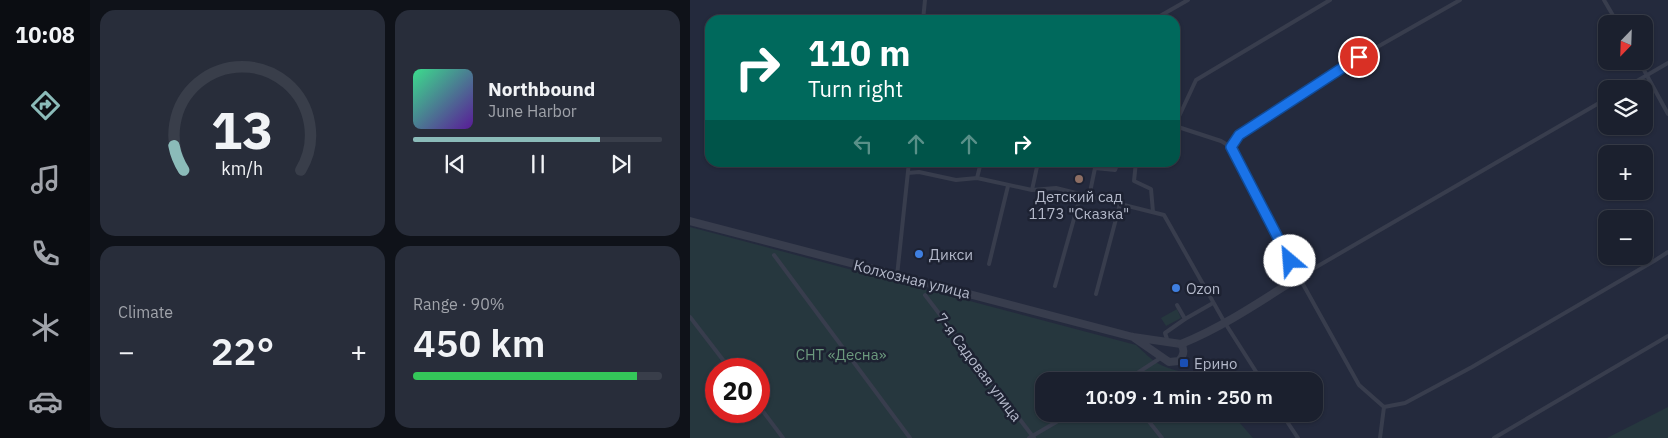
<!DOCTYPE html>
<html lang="en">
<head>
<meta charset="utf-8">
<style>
  body { margin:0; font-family:"IBM Plex Sans",sans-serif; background:#282d3a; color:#f1f3f6; height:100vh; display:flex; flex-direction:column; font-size:19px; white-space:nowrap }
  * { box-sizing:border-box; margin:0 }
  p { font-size:16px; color:#a0a3aa }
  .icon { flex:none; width:28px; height:28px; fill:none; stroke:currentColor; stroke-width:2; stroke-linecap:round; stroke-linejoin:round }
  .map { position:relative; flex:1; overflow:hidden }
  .details { display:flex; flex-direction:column; gap:10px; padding:10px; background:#0f1219; width:600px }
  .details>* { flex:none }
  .top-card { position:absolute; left:15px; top:15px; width:475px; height:152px; border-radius:15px; box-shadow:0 1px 4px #0004,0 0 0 1px #393e4a; background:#00695c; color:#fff; overflow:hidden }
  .needle { width:32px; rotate:203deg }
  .fabs { position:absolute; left:908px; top:15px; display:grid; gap:10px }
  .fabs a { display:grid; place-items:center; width:55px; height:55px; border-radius:10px; background:#1b202e; box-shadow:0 1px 4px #0004,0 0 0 1px #393e4a; font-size:25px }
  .speed { position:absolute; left:15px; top:358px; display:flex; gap:10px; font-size:25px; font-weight:700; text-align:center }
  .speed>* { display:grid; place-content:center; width:65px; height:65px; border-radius:50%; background:#1b202e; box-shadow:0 1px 4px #0004,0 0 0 1px #393e4a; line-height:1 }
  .speed .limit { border:8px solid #d22; background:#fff; color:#111 }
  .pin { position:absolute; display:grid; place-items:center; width:42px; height:42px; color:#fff; margin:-21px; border:2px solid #fff; border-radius:50%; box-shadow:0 1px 5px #0007 }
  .me { position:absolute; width:55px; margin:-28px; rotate:333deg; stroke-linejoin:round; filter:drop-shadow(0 0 4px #0008) }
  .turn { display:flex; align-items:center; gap:18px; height:105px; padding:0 20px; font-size:22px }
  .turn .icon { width:65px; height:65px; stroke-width:2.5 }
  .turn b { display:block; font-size:35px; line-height:42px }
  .lanes { display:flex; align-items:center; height:48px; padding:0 20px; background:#0003; justify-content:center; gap:25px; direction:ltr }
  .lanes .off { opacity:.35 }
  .big { font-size:38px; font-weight:600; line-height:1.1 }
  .details .card { flex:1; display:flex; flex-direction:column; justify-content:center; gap:8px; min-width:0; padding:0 18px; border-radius:15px; background:#282d3a }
  .details .dial { align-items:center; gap:0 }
  .dial svg { height:130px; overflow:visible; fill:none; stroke:#393e4a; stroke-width:7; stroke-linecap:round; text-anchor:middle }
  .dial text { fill:#f1f3f6; stroke:none }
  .song { display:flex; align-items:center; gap:15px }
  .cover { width:60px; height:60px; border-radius:8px; background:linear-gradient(135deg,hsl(150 70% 55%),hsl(270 70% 35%)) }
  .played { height:5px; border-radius:2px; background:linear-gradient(90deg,#8bbbb9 75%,#393e4a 75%) }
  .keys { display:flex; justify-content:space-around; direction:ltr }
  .heat { display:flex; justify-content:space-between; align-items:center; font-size:28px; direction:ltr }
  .charge { height:8px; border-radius:4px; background:linear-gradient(90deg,#34c759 90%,#393e4a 0) }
  .details .tiles { flex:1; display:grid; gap:10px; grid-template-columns:repeat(2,1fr) }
  .trip { position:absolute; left:345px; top:372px; width:288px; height:50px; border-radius:15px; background:#1b202e; box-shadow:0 1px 4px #0004,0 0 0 1px #393e4a; font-weight:600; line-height:50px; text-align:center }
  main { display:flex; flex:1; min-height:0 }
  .tabs { display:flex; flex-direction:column; width:90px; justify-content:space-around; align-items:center; background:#0b0d12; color:#a0a3aa }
  .tabs .icon { width:35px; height:35px }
  .tabs .selected { color:#8bbbb9 }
  .tabs b { font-size:22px; color:#f1f3f6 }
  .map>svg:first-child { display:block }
  .green { fill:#26373e; fill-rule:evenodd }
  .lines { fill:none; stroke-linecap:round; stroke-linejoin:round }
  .lane { stroke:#383d4d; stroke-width:4 }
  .street { stroke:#383d4d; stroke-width:8 }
  .route-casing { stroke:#114b97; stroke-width:12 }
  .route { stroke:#1a73e8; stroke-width:9 }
  .education-dot { fill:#8d6e63; stroke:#1d2232; stroke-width:2 }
  .shop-dot { fill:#3f7fe0; stroke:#1d2232; stroke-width:2 }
  .transit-dot { fill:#1a4fb4; stroke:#1d2232; stroke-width:2 }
  .labels { text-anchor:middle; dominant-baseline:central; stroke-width:5; stroke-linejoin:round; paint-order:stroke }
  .poi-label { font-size:15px; fill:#b3b8c9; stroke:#1d2232; text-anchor:start }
  .street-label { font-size:15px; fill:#b3b8c9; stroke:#1d2232 }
  .park-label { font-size:15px; fill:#6b997d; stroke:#1d2232 }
</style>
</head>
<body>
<main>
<nav class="tabs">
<b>10:08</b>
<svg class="icon selected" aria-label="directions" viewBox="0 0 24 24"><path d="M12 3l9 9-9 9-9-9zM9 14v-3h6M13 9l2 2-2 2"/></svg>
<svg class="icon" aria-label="music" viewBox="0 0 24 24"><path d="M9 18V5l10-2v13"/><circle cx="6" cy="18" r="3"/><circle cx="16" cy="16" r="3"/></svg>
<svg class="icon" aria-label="phone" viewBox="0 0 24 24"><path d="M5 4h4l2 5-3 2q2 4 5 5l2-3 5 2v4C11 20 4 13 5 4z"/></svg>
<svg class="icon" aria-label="climate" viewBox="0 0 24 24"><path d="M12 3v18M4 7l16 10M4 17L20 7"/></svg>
<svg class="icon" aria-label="car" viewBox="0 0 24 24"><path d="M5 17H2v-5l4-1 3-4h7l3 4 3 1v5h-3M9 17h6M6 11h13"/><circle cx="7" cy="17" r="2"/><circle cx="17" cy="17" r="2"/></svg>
</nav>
<section class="details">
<div class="tiles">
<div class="card dial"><svg viewBox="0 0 100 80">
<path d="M14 69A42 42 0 1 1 86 69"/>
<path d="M14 69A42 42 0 0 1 8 54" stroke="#8bbbb9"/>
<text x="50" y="56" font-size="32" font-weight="700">13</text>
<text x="50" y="72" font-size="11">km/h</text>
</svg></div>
<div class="card">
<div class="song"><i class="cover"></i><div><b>Northbound</b><p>June Harbor</p></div></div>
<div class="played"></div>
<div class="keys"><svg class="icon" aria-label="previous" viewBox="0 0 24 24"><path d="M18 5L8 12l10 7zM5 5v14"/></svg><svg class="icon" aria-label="pause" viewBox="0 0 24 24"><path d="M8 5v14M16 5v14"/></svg><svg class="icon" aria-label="next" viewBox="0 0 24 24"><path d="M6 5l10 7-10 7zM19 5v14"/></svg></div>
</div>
<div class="card"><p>Climate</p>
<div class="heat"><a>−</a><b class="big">22°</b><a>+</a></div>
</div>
<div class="card"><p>Range · 90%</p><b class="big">450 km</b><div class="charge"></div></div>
</div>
</section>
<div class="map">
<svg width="978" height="438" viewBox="0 0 978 438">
  <rect width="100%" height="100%" fill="#242a3d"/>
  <g class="green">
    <path d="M0,227L446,345C454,352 462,361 471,365C482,371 508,374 514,381H354V414H542L563,438H0ZM26,369H69V411H26Z"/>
    <polygon points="487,309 491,318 476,326 471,318"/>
    <polygon points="978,407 978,438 917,438"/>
  </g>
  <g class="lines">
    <g class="lane">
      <polyline points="914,0 928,24"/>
      <polyline points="233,20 235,0"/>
      <polyline points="463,20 498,0"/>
      <polyline points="949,61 978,114"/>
      <polyline points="933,89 978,63"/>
      <polyline points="485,125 506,80 640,0"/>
      <polyline points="485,126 531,141 541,147 609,277 669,385 694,407 690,438"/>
      <polyline points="541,147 549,135 652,67 770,0"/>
      <polyline points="446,162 444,181 461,189 463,212"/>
      <polyline points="218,173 229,172 266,180 287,178 342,190 366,188 474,215 535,323 572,381"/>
      <polyline points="287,178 291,162"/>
      <polyline points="342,190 348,162"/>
      <polyline points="399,197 405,168 425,170 428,162"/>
      <polyline points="84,255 220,438"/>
      <polyline points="299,264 318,186"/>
      <polyline points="207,276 219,162"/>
      <polyline points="609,277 916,99"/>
      <polyline points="365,286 391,194"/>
      <polyline points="406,294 430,204"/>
      <polyline points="235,295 344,438"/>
      <polyline points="0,317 40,369"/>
      <polyline points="495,319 523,303"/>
      <polyline points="478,342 475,333 495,319 487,305"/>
      <polyline points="435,381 472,357"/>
      <polyline points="69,406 93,438"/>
      <polyline points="694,407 715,403 782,367 964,261 978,252"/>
      <polyline points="453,414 472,438"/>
      <polyline points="592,414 608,438"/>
      <polyline points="339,438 380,414"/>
      <polyline points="804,438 978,336"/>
    </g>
    <g class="street">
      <path d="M0,221L443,337L491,344C495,350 494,355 489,361L479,362L443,337"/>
      <path d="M491,344C533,327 571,301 609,277"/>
    </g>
  </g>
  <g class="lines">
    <g class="route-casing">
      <polyline id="route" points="600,261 541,147 549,135 669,57"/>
    </g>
    <use href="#route" class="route"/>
  </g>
  <circle class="education-dot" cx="389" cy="179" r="5"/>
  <g class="shop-dot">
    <circle cx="229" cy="254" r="5"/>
    <circle cx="486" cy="288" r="5"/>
  </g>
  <rect class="transit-dot" x="489" y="358" width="10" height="10" rx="2.5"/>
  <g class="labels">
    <g class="poi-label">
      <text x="389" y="196" text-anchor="middle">Детский сад<tspan x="389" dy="17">1173 "Сказка"</tspan></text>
      <text x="239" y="254">Дикси</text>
      <text x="496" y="288">Ozon</text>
      <text x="504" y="363">Ерино</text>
    </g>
    <g class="street-label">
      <text transform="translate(222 279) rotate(14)">Колхозная улица</text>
      <text transform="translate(289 367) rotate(53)">7-я Садовая улица</text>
    </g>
    <g class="park-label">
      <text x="151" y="354">СНТ «Десна»</text>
    </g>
  </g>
</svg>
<div class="fabs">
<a><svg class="needle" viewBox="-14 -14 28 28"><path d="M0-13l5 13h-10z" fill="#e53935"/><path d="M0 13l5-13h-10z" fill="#a0a3aa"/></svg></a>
<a><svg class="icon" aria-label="layers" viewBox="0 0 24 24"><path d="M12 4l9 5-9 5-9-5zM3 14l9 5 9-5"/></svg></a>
<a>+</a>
<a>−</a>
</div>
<div class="speed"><div class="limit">20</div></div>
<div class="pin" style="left:669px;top:57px;background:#d93025"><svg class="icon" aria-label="arrive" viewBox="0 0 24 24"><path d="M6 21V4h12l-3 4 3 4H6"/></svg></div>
<svg class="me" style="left:600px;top:261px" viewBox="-20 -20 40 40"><circle r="19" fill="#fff"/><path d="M0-13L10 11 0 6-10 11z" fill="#1a73e8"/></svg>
<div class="trip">10:09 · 1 min · 250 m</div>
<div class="top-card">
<div class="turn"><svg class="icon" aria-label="right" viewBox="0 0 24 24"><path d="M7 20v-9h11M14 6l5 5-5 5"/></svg><div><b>110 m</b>Turn right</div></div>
<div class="lanes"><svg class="icon off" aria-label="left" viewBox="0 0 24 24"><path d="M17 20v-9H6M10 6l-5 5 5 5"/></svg><svg class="icon off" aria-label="ahead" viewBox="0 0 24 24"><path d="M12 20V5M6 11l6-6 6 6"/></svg><svg class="icon off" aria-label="ahead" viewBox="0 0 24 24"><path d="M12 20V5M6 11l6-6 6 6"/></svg><svg class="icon" aria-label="right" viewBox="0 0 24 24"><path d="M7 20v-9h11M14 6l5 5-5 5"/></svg></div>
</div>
</div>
</main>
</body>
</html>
